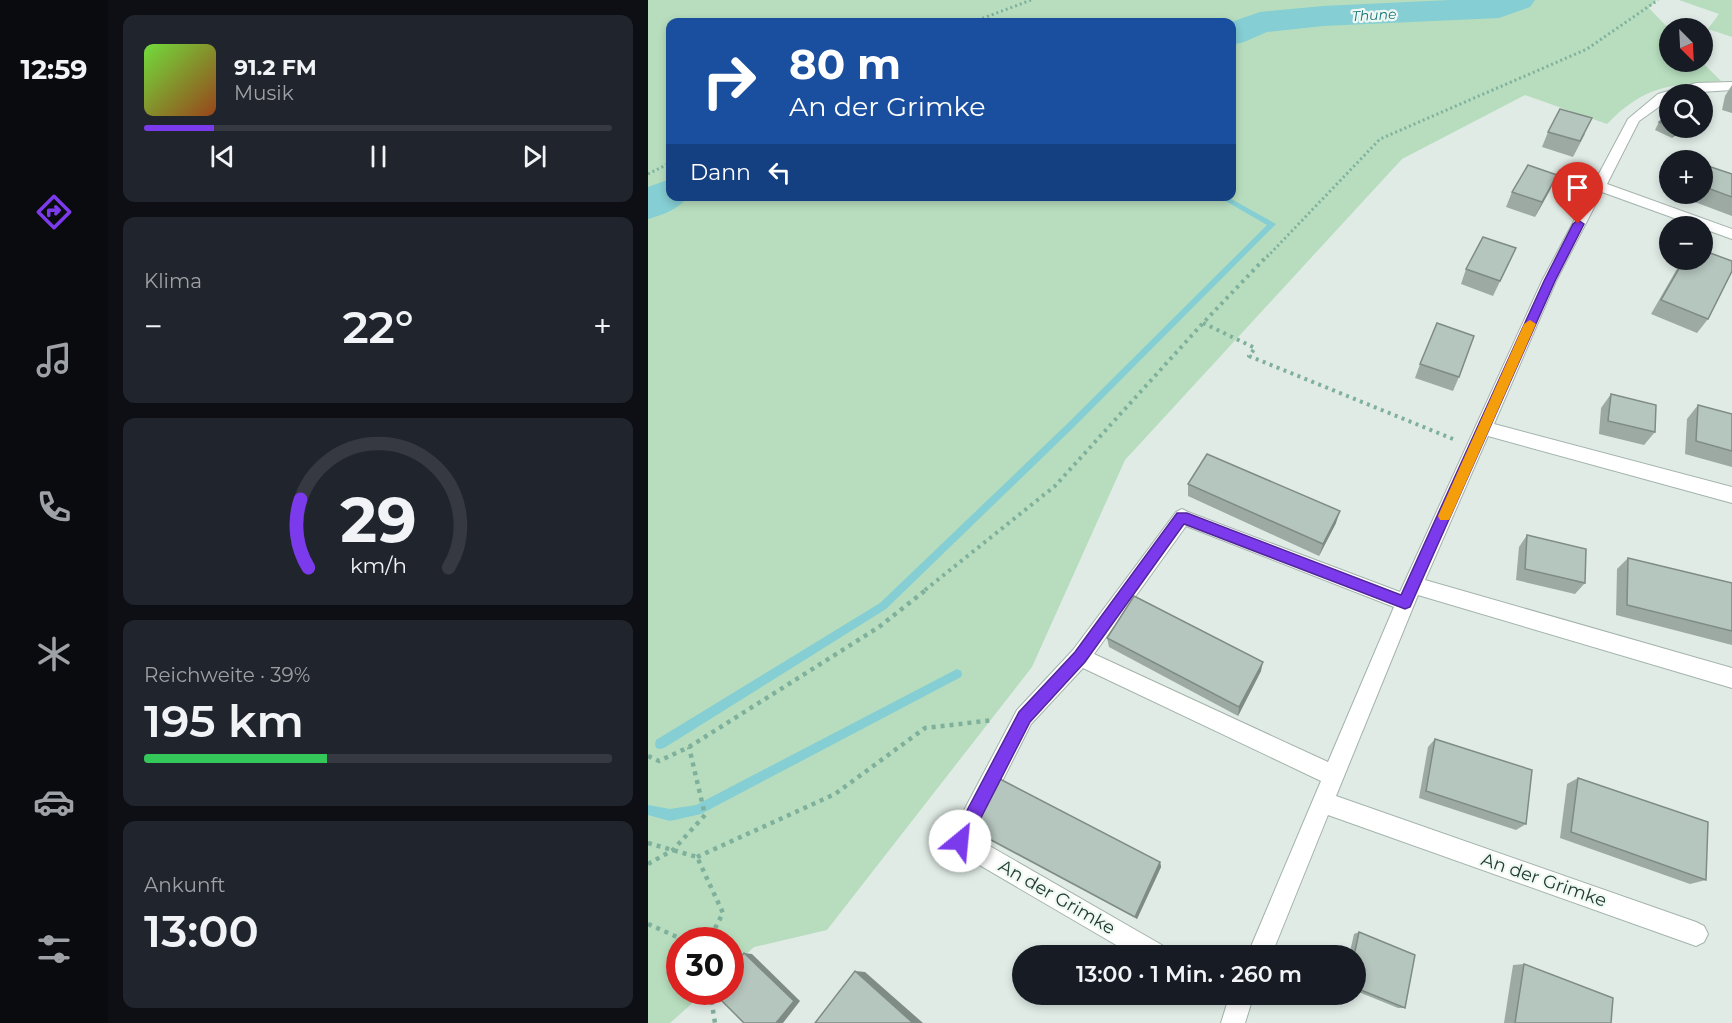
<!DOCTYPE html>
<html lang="de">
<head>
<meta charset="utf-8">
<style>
  body { margin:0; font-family:Montserrat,sans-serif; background:#20242c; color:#f1f3f6; height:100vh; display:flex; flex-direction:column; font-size:22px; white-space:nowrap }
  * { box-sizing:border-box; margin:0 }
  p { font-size:20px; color:#9ea1a6 }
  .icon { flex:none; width:33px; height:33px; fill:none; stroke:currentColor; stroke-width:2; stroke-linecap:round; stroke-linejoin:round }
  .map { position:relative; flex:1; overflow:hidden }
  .side { display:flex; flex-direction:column; gap:15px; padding:15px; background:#0d0f14; width:540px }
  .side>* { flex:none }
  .top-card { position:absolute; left:18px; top:18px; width:570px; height:183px; border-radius:12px; box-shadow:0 3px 9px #0003; background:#1a4fa0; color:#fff; overflow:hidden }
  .needle { width:39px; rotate:156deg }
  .buttons { position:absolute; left:1011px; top:18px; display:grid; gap:12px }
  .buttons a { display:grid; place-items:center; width:54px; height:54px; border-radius:50%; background:#171b24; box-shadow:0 3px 9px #0003; font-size:30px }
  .speed { position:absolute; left:18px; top:927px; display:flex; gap:12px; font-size:30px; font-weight:700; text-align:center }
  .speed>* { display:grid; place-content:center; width:78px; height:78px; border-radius:50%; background:#171b24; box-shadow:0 3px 9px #0003; line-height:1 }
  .speed .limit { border:9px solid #d22; background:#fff; color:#111 }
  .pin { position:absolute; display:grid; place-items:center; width:51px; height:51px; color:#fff; margin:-62px -26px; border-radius:50% 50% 50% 0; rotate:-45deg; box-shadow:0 0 6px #0007 }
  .pin .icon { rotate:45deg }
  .me { position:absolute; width:66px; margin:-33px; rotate:28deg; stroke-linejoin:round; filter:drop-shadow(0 0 4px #0008) }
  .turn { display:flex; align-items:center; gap:21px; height:126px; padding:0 24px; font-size:27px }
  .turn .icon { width:78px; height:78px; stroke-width:2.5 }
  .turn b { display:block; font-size:42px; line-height:51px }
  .then { display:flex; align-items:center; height:57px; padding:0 24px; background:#0003; gap:12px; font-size:22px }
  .big { font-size:45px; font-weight:600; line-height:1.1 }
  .side .card { flex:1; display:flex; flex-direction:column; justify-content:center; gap:9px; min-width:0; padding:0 21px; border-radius:12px; background:#20242c }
  .side .dial { align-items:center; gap:0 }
  .dial svg { height:156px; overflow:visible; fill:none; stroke:#363941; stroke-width:7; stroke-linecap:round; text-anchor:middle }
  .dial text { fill:#f1f3f6; stroke:none }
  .song { display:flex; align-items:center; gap:18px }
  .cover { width:72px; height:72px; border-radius:9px; background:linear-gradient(135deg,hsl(100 70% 55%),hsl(20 70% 35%)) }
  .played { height:6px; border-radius:3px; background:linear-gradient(90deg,#7c3aed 15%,#363941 15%) }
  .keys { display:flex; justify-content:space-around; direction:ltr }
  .heat { display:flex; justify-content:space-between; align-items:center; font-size:33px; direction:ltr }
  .charge { height:9px; border-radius:4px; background:linear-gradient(90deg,#34c759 39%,#363941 0) }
  .trip { position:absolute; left:364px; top:945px; width:354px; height:60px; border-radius:30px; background:#171b24; box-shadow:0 3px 9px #0003; font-weight:600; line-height:60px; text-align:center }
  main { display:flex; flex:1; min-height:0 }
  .tabs { display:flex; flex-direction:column; width:108px; justify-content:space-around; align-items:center; background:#090b0e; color:#9ea1a6 }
  .tabs .icon { width:42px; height:42px }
  .tabs .on { color:#7c3aed }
  .tabs b { font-size:27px; color:#f1f3f6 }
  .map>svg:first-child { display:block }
  .green { fill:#b7ddbe; fill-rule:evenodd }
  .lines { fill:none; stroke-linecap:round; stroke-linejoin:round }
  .stream { fill:#85ced3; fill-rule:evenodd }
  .river { fill:#85ced3; fill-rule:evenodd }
  .minor-casing { stroke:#a3b3ac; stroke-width:2 }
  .path-far2 { stroke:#7fb09c; stroke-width:3; stroke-dasharray:2 3; stroke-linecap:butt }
  .path-far1 { stroke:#7fb09c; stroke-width:4; stroke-dasharray:3 4.5; stroke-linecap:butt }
  .path { stroke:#7fb09c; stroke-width:4.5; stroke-dasharray:4 5; stroke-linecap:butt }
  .minor { fill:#fff; fill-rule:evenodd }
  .wall { fill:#9caaa3 }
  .shaded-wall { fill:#7f8b85 }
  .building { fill:#b5c6be; stroke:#7f8b85; stroke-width:1.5 }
  .route { fill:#7c3aed; stroke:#51269a; stroke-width:1.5 }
  .slow { fill:#f59e0b }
  .labels { text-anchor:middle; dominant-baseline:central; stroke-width:4.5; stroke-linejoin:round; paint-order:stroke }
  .far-water-label { font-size:14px; font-style:italic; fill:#18737a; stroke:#f0f8f3 }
  .near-street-label { font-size:18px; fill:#203c32; stroke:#f0f8f3 }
</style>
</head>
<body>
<main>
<nav class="tabs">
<b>12:59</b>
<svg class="icon on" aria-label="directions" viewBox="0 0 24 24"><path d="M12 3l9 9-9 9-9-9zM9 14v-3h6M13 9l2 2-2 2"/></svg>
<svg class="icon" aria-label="music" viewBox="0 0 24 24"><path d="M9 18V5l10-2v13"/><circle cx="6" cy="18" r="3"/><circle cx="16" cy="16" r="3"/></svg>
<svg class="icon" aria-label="phone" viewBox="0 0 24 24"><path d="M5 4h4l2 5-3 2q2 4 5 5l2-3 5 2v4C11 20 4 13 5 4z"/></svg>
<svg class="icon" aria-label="climate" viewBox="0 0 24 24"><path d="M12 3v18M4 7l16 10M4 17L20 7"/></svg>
<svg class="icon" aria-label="car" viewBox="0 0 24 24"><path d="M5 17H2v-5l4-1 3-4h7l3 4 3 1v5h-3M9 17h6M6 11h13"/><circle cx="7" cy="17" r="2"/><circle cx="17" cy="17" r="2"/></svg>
<svg class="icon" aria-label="filters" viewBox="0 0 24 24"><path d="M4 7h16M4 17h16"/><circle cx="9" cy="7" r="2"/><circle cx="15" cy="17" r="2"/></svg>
</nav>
<section class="side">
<div class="card">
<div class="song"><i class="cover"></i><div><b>91.2 FM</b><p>Musik</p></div></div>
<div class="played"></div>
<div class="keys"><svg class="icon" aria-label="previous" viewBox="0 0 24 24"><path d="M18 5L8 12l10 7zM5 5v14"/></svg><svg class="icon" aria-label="pause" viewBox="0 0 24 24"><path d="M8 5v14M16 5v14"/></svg><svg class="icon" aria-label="next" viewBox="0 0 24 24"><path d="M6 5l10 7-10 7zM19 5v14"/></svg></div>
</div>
<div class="card"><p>Klima</p>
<div class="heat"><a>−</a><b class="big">22°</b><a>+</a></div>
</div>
<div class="card dial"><svg viewBox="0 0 100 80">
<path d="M14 69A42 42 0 1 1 86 69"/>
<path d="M14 69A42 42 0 0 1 10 34" stroke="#7c3aed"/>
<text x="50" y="56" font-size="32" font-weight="700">29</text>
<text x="50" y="72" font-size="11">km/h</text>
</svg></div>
<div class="card"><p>Reichweite · 39%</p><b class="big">195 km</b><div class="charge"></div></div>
<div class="card"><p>Ankunft</p><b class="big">13:00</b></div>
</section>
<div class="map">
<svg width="1084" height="1023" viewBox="0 0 1084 1023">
  <rect width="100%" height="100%" fill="#e0ebe5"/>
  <g class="green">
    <path d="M0,0H1009L1001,8L1021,29L1022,62H1054L1073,81C1021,85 997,85 959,124L877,95L754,159L477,460L384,667L179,930L106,947L83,968L82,940H32V992H57L22,1023H0ZM22,22H584V196H22Z"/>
    <polygon points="1031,0 1084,0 1084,37 1060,29 1071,14"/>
  </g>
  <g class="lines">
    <g class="stream">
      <polygon points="569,196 578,196 628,224 425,428 238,609 16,748 12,749 8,748 7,744 8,740 232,603 419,424 619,225"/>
      <polygon points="309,669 313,671 314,674 313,677 53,814 22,821 0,815 0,805 22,809 48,805"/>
    </g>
    <g class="river">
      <polygon points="802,0 887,0 882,7 851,18 675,26 619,32 596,42 584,45 583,22 612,12 675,6"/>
      <path d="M22,179V196H40C32,209 14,215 0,219V187Z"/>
    </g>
    <g class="minor-casing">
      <g id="minor">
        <path d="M1084,82V90L1022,94V99L991,121L959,184L1084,229V239L954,192L908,281L846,424L1084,487V503L840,436L777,580L1084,668V688L770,595L688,796L1048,922L1056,926L1060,934L1056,942L1048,946L680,815L623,956H599L673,781L435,668L383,724L326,837L519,948L523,956H487L304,849L301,841L304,833L369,710L425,650L528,512L534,509L540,512L752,592L894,281L980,119L1010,94L1048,83ZM538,526L746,607L680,762L446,654Z"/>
        <polygon points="582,994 606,994 597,1023 573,1023"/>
      </g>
    </g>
    <g class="path-far2">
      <polyline points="325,22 383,0"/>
      <polyline points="0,174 22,163"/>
      <polyline points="619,257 732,139 939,49 1010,0"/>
    </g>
    <g class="path-far1">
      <polyline points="555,323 607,348 601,356 805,439"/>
      <polyline points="277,590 407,486 555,323 620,255"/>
    </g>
    <g class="path">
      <polyline points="0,756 11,761 41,747 231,627 279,589"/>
      <polyline points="0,843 49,857 75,913 61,940"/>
      <polyline points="49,857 187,794 277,728 346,720"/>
      <polyline points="0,864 25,850 57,815 41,747"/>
      <polyline points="0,924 36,940"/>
      <polyline points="62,992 67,1023"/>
    </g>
    <use href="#minor" class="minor"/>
  </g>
  <g class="wall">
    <polygon points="1084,85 1084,113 1074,110 1077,96"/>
    <polygon points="1022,113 1022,128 1036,128 1024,138 1007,130 1011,122"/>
    <polygon points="900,132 937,134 925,157 894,147"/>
    <polygon points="1054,164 1084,174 1084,216 1028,195 1028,194 1054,194"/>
    <polygon points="909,175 902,190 887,217 858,207 864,192"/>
    <polygon points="868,248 845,296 813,284 818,269"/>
    <polygon points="1034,260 1054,260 1060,319 1049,333 1003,314"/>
    <polygon points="772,364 811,377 805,391 767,378"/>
    <polygon points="963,394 1007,432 996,445 951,434 953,408"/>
    <polygon points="1050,405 1084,414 1084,467 1037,454 1039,419"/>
    <polygon points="540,484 688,523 671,556 540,496"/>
    <polygon points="879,535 937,583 927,594 868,580 871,547"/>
    <polygon points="980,558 1084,583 1084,645 968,615 969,569"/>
    <polygon points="459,638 613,671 590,716 461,647"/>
    <polygon points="787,739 878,824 868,830 771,798 780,747"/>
    <polygon points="930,778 1058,880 1042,884 912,838 919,784"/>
    <polygon points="321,828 512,862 513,867 489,919 328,833"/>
    <polygon points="711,932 757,1008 750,1008 708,991 708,956 701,956 706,934"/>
    <polygon points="876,964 963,1023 856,1023 865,965"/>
  </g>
  <g class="shaded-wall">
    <polygon points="1031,128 1036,128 1024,138 1029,130"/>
    <polygon points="909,175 902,190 887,217 894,202"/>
    <polygon points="692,511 688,523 671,556 675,544"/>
    <polygon points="615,662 613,671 590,716 591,707"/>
    <polygon points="512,862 513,867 489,919 487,917"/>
    <polygon points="96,953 104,954 152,1001 135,1023 128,1023"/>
    <polygon points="207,971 217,972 275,1023 265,1023"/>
  </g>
  <g class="building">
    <polygon points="912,109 944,118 932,141 900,132"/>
    <polygon points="1022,113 1022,127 1011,122"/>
    <polygon points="1054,164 1084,174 1084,197 1054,186"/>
    <polygon points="880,165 909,175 894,202 864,192"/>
    <polygon points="835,237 868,248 852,281 818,269"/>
    <polygon points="1054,250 1084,261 1084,271 1060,319 1013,300 1036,260 1054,260"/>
    <polygon points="789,323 826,336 811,377 772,364"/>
    <polygon points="963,394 1008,405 1007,432 960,421"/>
    <polygon points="1050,405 1084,414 1084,451 1048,441"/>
    <polygon points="559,454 692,511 675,544 540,484"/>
    <polygon points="879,535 938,549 937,583 877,569"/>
    <polygon points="980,558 1084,583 1084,631 979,605"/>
    <polygon points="486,596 615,662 591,707 459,638"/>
    <polygon points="787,739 884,770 878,824 778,791"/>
    <polygon points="350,778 512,862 487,917 321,828"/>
    <polygon points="930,778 1060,822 1058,880 923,832"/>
    <polygon points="711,932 767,955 757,1008 708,988 708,956 706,956"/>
    <polygon points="96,953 146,1001 128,1023 96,1023 65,992 82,992 82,969"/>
    <polygon points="876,964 965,998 963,1023 867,1023"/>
    <polygon points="207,971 265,1023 167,1023"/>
  </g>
  <polygon class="route" points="930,220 936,224 907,281 762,607 757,609 536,524 437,662 382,722 318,847 312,849 306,847 303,841 306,835 371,712 427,652 529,513 539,513 753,595 896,281 925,224"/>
  <polygon class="slow" points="882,320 888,324 803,516 801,520 792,520 790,516 876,324"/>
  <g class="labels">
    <g class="far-water-label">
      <text transform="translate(726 15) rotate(-3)">Thune</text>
    </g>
    <g class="near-street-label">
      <text transform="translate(896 880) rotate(19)">An der Grimke</text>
      <text transform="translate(409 897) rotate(30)">An der Grimke</text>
    </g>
  </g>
</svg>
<div class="buttons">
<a><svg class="needle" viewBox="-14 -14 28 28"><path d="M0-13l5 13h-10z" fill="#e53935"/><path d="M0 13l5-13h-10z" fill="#9ea1a6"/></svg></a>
<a><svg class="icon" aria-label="search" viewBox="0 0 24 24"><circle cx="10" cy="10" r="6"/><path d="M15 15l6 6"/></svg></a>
<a>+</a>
<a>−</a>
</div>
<div class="speed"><div class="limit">30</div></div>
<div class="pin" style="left:930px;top:224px;background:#d93025"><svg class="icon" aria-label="arrive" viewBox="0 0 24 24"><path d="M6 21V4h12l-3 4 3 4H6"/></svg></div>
<svg class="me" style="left:312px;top:841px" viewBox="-20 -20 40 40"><circle r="19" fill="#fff"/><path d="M0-13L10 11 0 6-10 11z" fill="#7c3aed"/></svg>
<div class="trip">13:00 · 1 Min. · 260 m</div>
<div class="top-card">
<div class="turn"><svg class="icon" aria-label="right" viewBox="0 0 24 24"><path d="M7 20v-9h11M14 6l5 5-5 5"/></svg><div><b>80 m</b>An der Grimke</div></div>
<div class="then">Dann<svg class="icon" aria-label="left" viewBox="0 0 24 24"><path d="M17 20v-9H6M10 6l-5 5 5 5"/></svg></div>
</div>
</div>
</main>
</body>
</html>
